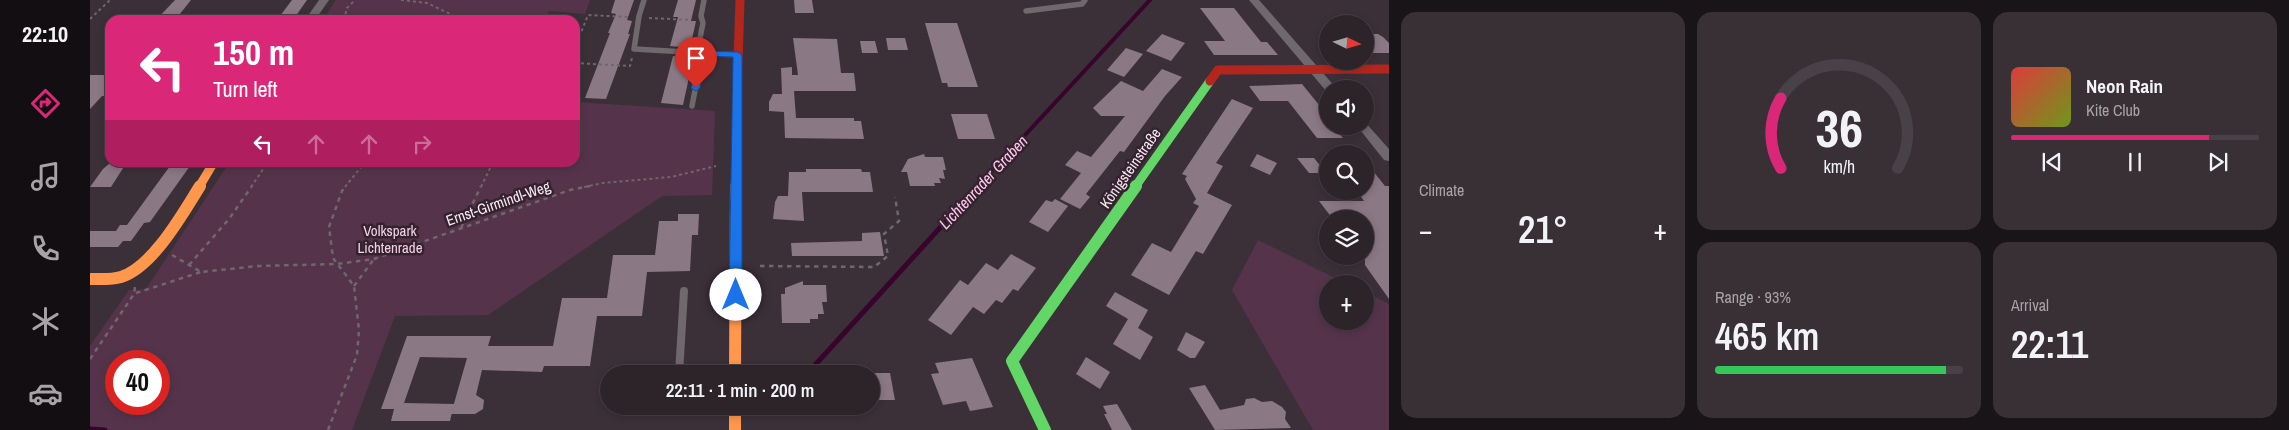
<!DOCTYPE html>
<html lang="en">
<head>
<meta charset="utf-8">
<style>
  body { margin:0; font-family:"Archivo Narrow",sans-serif; background:#393036; color:#f1f3f6; height:100vh; display:flex; flex-direction:column; font-size:19px; white-space:nowrap }
  * { box-sizing:border-box; margin:0 }
  p { font-size:16px; color:#a7a4a8 }
  .icon { flex:none; width:28px; height:28px; fill:none; stroke:currentColor; stroke-width:2; stroke-linecap:round; stroke-linejoin:round }
  .map { position:relative; flex:1; overflow:hidden }
  .side { display:flex; flex-direction:column; gap:12px; padding:12px; background:#191417; width:900px }
  .side>* { flex:none }
  .guide { position:absolute; left:15px; top:15px; width:475px; height:152px; border-radius:15px; box-shadow:0 2px 8px #0003,0 0 0 1px #484147; background:#db2777; color:#fff; overflow:hidden }
  .needle { width:32px; rotate:95deg }
  .controls { position:absolute; left:1229px; top:15px; display:grid; gap:10px }
  .controls a { display:grid; place-items:center; width:55px; height:55px; border-radius:50%; background:#2d242a; box-shadow:0 2px 8px #0003,0 0 0 1px #484147; font-size:25px }
  .speed { position:absolute; left:15px; top:350px; display:flex; gap:10px; font-size:25px; font-weight:700; text-align:center }
  .speed>* { display:grid; place-content:center; width:65px; height:65px; border-radius:50%; background:#2d242a; box-shadow:0 2px 8px #0003,0 0 0 1px #484147; line-height:1 }
  .speed .limit { border:8px solid #d22; background:#fff; color:#111 }
  .pin { position:absolute; display:grid; place-items:center; width:42px; height:42px; color:#fff; margin:-51px -21px; border-radius:50% 50% 50% 0; rotate:-45deg; box-shadow:0 0 5px #0007 }
  .pin .icon { rotate:45deg }
  .me { position:absolute; width:55px; margin:-28px; rotate:0deg; stroke-linejoin:round; filter:drop-shadow(0 0 4px #0008) }
  .turn { display:flex; align-items:center; gap:18px; height:105px; padding:0 25px; font-size:22px }
  .turn .icon { width:65px; height:65px; stroke-width:2.5 }
  .turn b { display:block; font-size:35px; line-height:42px }
  .lanes { display:flex; align-items:center; height:48px; padding:0 25px; background:#0003; justify-content:center; gap:25px; direction:ltr }
  .lanes .off { opacity:.35 }
  .big { font-size:38px; font-weight:600; line-height:1.1 }
  .side .tile { flex:1; display:flex; flex-direction:column; justify-content:center; gap:8px; min-width:0; padding:0 18px; border-radius:15px; background:#393036 }
  .side .dial { align-items:center; gap:0 }
  .dial svg { height:130px; overflow:visible; fill:none; stroke:#484147; stroke-width:7; stroke-linecap:round; text-anchor:middle }
  .dial text { fill:#f1f3f6; stroke:none }
  .song { display:flex; align-items:center; gap:15px }
  .cover { width:60px; height:60px; border-radius:8px; background:linear-gradient(135deg,hsl(0 70% 55%),hsl(80 70% 35%)) }
  .played { height:5px; border-radius:2px; background:linear-gradient(90deg,#db2777 80%,#484147 80%) }
  .keys { display:flex; justify-content:space-around; direction:ltr }
  .heat { display:flex; justify-content:space-between; align-items:center; font-size:28px; direction:ltr }
  .charge { height:8px; border-radius:4px; background:linear-gradient(90deg,#34c759 93%,#484147 0) }
  .side .tiles { flex:1; display:grid; gap:12px; grid-template-columns:repeat(3,1fr) }
  .tile:first-child { grid-row:span 2 }
  .trip { position:absolute; left:510px; top:365px; width:280px; height:50px; border-radius:25px; background:#2d242a; box-shadow:0 2px 8px #0003,0 0 0 1px #484147; font-weight:600; line-height:50px; text-align:center }
  main { display:flex; flex:1; min-height:0 }
  .menu { display:flex; flex-direction:column; width:90px; justify-content:space-around; align-items:center; background:#120e11; color:#a7a4a8 }
  .menu .icon { width:35px; height:35px }
  .menu .active { color:#db2777 }
  .menu b { font-size:22px; color:#f1f3f6 }
  .map>svg:first-child { display:block }
  .green { fill:#55344b; fill-rule:evenodd }
  .lines { fill:none; stroke-linecap:round; stroke-linejoin:round }
  .stream-far1 { stroke:#37042c; stroke-width:4 }
  .stream { stroke:#37042c; stroke-width:5 }
  .building { fill:#8a7884 }
  .path-far1 { stroke:#6e676b; stroke-width:2; stroke-dasharray:3 3; stroke-linecap:butt }
  .path { stroke:#6e676b; stroke-width:2.5; stroke-dasharray:4.5 4.5; stroke-linecap:butt }
  .lane-far1 { stroke:#6f686d; stroke-width:5.5 }
  .lane { stroke:#6f686d; stroke-width:8 }
  .street { fill:#6f686d; fill-rule:evenodd }
  .fast-far1 { stroke:#63d668; stroke-width:9 }
  .fast { stroke:#63d668; stroke-width:12 }
  .slow-far1 { stroke:#ff974d; stroke-width:9 }
  .slow { stroke:#ff974d; stroke-width:12 }
  .jam { stroke:#b3261e; stroke-width:9 }
  .route { fill:#1a73e8; stroke:#114b97 }
  .labels { text-anchor:middle; dominant-baseline:central; stroke-width:5; stroke-linejoin:round; paint-order:stroke }
  .street-label { font-size:15px; fill:#f6e9f2; stroke:#35222f }
  .park-label { font-size:15px; fill:#f4d0e8; stroke:#35222f }
  .water-label { font-size:16px; font-style:italic; fill:#fdc7ec; stroke:#35222f }
</style>
</head>
<body>
<main>
<nav class="menu">
<b>22:10</b>
<svg class="icon active" aria-label="directions" viewBox="0 0 24 24"><path d="M12 3l9 9-9 9-9-9zM9 14v-3h6M13 9l2 2-2 2"/></svg>
<svg class="icon" aria-label="music" viewBox="0 0 24 24"><path d="M9 18V5l10-2v13"/><circle cx="6" cy="18" r="3"/><circle cx="16" cy="16" r="3"/></svg>
<svg class="icon" aria-label="phone" viewBox="0 0 24 24"><path d="M5 4h4l2 5-3 2q2 4 5 5l2-3 5 2v4C11 20 4 13 5 4z"/></svg>
<svg class="icon" aria-label="climate" viewBox="0 0 24 24"><path d="M12 3v18M4 7l16 10M4 17L20 7"/></svg>
<svg class="icon" aria-label="car" viewBox="0 0 24 24"><path d="M5 17H2v-5l4-1 3-4h7l3 4 3 1v5h-3M9 17h6M6 11h13"/><circle cx="7" cy="17" r="2"/><circle cx="17" cy="17" r="2"/></svg>
</nav>
<div class="map">
<svg width="1299" height="430" viewBox="0 0 1299 430">
  <rect width="100%" height="100%" fill="#3c3038"/>
  <g class="green">
    <polygon points="246,0 500,0 495,14 459,11 454,20 233,20"/>
    <path d="M485,102L625,111L622,195L572,196L398,315L305,316L262,430H0V346L39,290L56,289L139,163L485,162ZM26,361H69V404H26Z"/>
    <polygon points="1168,240 1257,284 1238,284 1238,321 1275,321 1275,292 1299,304 1299,430 1223,430 1142,290"/>
  </g>
  <g class="lines">
    <polyline class="stream-far1" points="887,187 1060,0"/>
    <g class="stream">
      <polyline points="726,364 888,186"/>
      <polyline points="0,429 15,430"/>
    </g>
  </g>
  <g class="building">
    <polygon points="85,0 101,0 85,20 66,20"/>
    <polygon points="202,0 217,0 203,20 187,20"/>
    <polygon points="525,0 544,0 537,20 542,21 538,34 540,34 516,99 495,98 520,33 518,33 526,14 521,13"/>
    <polygon points="588,0 606,0 601,21 606,21 600,48 580,46 588,17 583,17"/>
    <polygon points="704,0 722,0 724,13 705,13"/>
    <polygon points="1110,8 1144,8 1171,42 1177,42 1188,55 1124,55 1114,41 1135,41"/>
    <polygon points="835,23 867,23 888,87 858,87 857,83 852,83"/>
    <polygon points="1072,34 1095,43 1081,61 1056,51"/>
    <polygon points="1275,34 1288,34 1293,37 1299,43 1299,53 1275,53"/>
    <polygon points="703,38 747,39 751,73 764,73 766,91 704,91 706,118 764,118 764,121 771,121 774,139 695,138 694,112 679,111 679,102 683,94 692,94 691,68 702,67 702,75 708,75"/>
    <polygon points="796,38 815,38 818,50 798,50"/>
    <polygon points="770,41 785,41 788,53 772,53"/>
    <polygon points="1036,48 1053,54 1034,77 1017,70"/>
    <polygon points="583,56 603,59 593,105 571,103"/>
    <polygon points="1072,69 1092,77 1075,96 1034,152 1030,151 996,194 1000,197 990,209 970,199 991,173 975,165 987,151 1001,157 1035,116 1011,116 1003,108 1031,81 1053,91"/>
    <polygon points="0,75 20,75 20,96 12,96 0,109"/>
    <polygon points="1212,84 1238,116 1238,126 1243,126 1253,138 1227,138 1198,101 1170,101 1159,86"/>
    <polygon points="1142,99 1163,108 1126,163 1133,166 1117,193 1142,205 1113,254 1106,251 1079,295 1041,275 1062,243 1081,252 1109,206 1103,203 1106,199 1095,179 1097,176 1092,174"/>
    <polygon points="861,114 897,114 905,139 868,139"/>
    <polygon points="834,154 835,157 853,157 856,170 853,170 855,179 849,178 851,183 844,183 845,186 820,186 817,172 811,172 818,159"/>
    <polygon points="1167,154 1187,163 1180,175 1160,166"/>
    <polygon points="1207,158 1224,158 1236,173 1219,173"/>
    <polygon points="1275,161 1295,186 1299,186 1299,299 1275,265 1275,219 1242,218 1229,201 1274,201 1267,191 1275,191"/>
    <polygon points="37,162 21,187 0,187 13,169 20,163"/>
    <polygon points="80,166 100,166 60,222 54,223 41,241 33,241 28,247 0,247 0,231 26,231 30,225 37,225"/>
    <polygon points="716,169 771,169 772,172 780,172 783,192 712,192 714,221 683,219 685,202 688,196 698,196 699,172 716,172"/>
    <polygon points="965,199 978,206 958,232 939,222 956,200 962,202"/>
    <polygon points="588,214 609,214 608,235 602,235 600,271 557,272 552,316 507,316 500,366 454,366 452,372 392,370 386,395 394,400 393,409 385,414 361,414 377,358 330,357 314,403 364,404 360,421 301,421 304,409 291,409 317,336 401,336 398,346 463,346 472,298 517,298 523,255 565,255 569,221 588,221"/>
    <polygon points="790,232 794,256 702,256 701,243 772,241 772,233"/>
    <polygon points="921,254 946,268 928,291 923,289 912,303 906,300 894,314 883,307 861,335 838,320 870,280 878,285 896,263 908,270"/>
    <polygon points="713,281 713,285 736,285 737,302 732,302 734,314 728,314 728,319 720,319 720,323 692,323 691,294 695,294 695,288"/>
    <polygon points="1025,292 1058,310 1048,328 1063,337 1050,360 1023,344 1038,319 1016,306"/>
    <polygon points="1096,332 1115,342 1105,358 1100,358 1087,350"/>
    <polygon points="996,357 1020,372 1010,389 986,374"/>
    <polygon points="882,358 903,407 880,411 876,401 853,405 841,374 849,373 845,363"/>
    <polygon points="781,373 800,373 805,400 781,400"/>
    <polygon points="1115,385 1130,410 1154,405 1156,399 1164,398 1172,402 1182,401 1192,407 1196,412 1195,419 1201,428 1125,430 1099,388"/>
    <polygon points="1027,404 1042,430 1022,430 1014,414 1017,414 1013,406"/>
  </g>
  <g class="lines">
    <g class="path-far1">
      <polyline points="311,0 337,3 373,20"/>
      <polyline points="559,18 601,20"/>
      <polyline points="0,19 20,0"/>
      <polyline points="254,20 257,8 265,0"/>
      <polyline points="485,48 498,15 538,17"/>
      <polyline points="485,63 540,66 542,58"/>
      <polyline points="161,187 178,162"/>
      <polyline points="255,187 275,162"/>
      <polyline points="391,187 403,162"/>
      <polyline points="494,187 513,183 581,177 626,166"/>
    </g>
    <g class="path">
      <polyline points="371,228 391,186"/>
      <polyline points="82,255 111,272 168,266 247,264 284,259 480,190 500,186"/>
      <polyline points="99,265 139,219 162,186"/>
      <polyline points="670,266 784,267 798,256 794,234 809,221 805,197"/>
      <polyline points="264,286 284,259"/>
      <polyline points="46,293 111,272"/>
      <polyline points="0,359 44,294 45,287"/>
      <polyline points="238,430 267,355 269,330 264,286 243,258 239,227 252,191 256,186"/>
    </g>
    <g class="lane-far1">
      <polyline points="554,0 549,16 544,49 648,55"/>
      <polyline points="936,11 992,4 995,0"/>
      <polyline points="607,53 613,23 611,16 614,0"/>
      <polyline points="602,106 612,53"/>
    </g>
    <g class="lane">
      <polyline points="589,374 594,291"/>
      <polyline points="587,406 587,410 642,409"/>
    </g>
    <g class="street">
      <polygon points="229,0 239,0 225,20 215,20"/>
      <polygon points="1159,0 1169,0 1247,89 1238,89 1237,92"/>
      <polygon points="1275,122 1299,149 1299,161 1294,160 1267,126 1275,126"/>
    </g>
    <polyline class="fast-far1" points="1045,187 1120,81"/>
    <polyline class="fast" points="955,430 922,361 1046,186"/>
    <g class="slow-far1">
      <polyline points="109,187 124,162"/>
      <polyline points="646,187 647,93"/>
    </g>
    <g class="slow">
      <path d="M0,279C10,279 21,280 31,277C63,267 93,213 110,186"/>
      <polyline points="645,374 646,186"/>
      <polyline points="645,406 645,430"/>
    </g>
    <g class="jam">
      <polyline points="1120,81 1128,70 1299,69"/>
      <polyline points="647,93 650,0"/>
    </g>
  </g>
  <polygon class="route" points="609,51 648,52 652,55 652,295 650,298 641,298 639,295 643,57 616,56 610,88 606,91 601,88"/>
  <g class="labels">
    <g class="street-label">
      <text transform="translate(1040 168) rotate(-55)">Königsteinstraße</text>
      <text transform="translate(408 203) rotate(-19)">Ernst-Girmindl-Weg</text>
    </g>
    <g class="park-label">
      <text x="300" y="230">Volkspark<tspan x="300" dy="17">Lichtenrade</tspan></text>
    </g>
    <g class="water-label">
      <text transform="translate(893 182) rotate(-47)">Lichtenrader Graben</text>
    </g>
  </g>
</svg>
<div class="controls">
<a><svg class="needle" viewBox="-14 -14 28 28"><path d="M0-13l5 13h-10z" fill="#e53935"/><path d="M0 13l5-13h-10z" fill="#a7a4a8"/></svg></a>
<a><svg class="icon" aria-label="sound" viewBox="0 0 24 24"><path d="M4 9h4l5-4v14l-5-4H4zM17 9q2 3 0 6"/></svg></a>
<a><svg class="icon" aria-label="search" viewBox="0 0 24 24"><circle cx="10" cy="10" r="6"/><path d="M15 15l6 6"/></svg></a>
<a><svg class="icon" aria-label="layers" viewBox="0 0 24 24"><path d="M12 4l9 5-9 5-9-5zM3 14l9 5 9-5"/></svg></a>
<a>+</a>
</div>
<div class="speed"><div class="limit">40</div></div>
<div class="pin" style="left:606px;top:88px;background:#d93025"><svg class="icon" aria-label="arrive" viewBox="0 0 24 24"><path d="M6 21V4h12l-3 4 3 4H6"/></svg></div>
<svg class="me" style="left:646px;top:295px" viewBox="-20 -20 40 40"><circle r="19" fill="#fff"/><path d="M0-13L10 11 0 6-10 11z" fill="#1a73e8"/></svg>
<div class="trip">22:11 · 1 min · 200 m</div>
<div class="guide">
<div class="turn"><svg class="icon" aria-label="left" viewBox="0 0 24 24"><path d="M17 20v-9H6M10 6l-5 5 5 5"/></svg><div><b>150 m</b>Turn left</div></div>
<div class="lanes"><svg class="icon" aria-label="left" viewBox="0 0 24 24"><path d="M17 20v-9H6M10 6l-5 5 5 5"/></svg><svg class="icon off" aria-label="ahead" viewBox="0 0 24 24"><path d="M12 20V5M6 11l6-6 6 6"/></svg><svg class="icon off" aria-label="ahead" viewBox="0 0 24 24"><path d="M12 20V5M6 11l6-6 6 6"/></svg><svg class="icon off" aria-label="right" viewBox="0 0 24 24"><path d="M7 20v-9h11M14 6l5 5-5 5"/></svg></div>
</div>
</div>
<section class="side">
<div class="tiles">
<div class="tile"><p>Climate</p>
<div class="heat"><a>−</a><b class="big">21°</b><a>+</a></div>
</div>
<div class="tile dial"><svg viewBox="0 0 100 80">
<path d="M14 69A42 42 0 1 1 86 69"/>
<path d="M14 69A42 42 0 0 1 14 26" stroke="#db2777"/>
<text x="50" y="56" font-size="32" font-weight="700">36</text>
<text x="50" y="72" font-size="11">km/h</text>
</svg></div>
<div class="tile">
<div class="song"><i class="cover"></i><div><b>Neon Rain</b><p>Kite Club</p></div></div>
<div class="played"></div>
<div class="keys"><svg class="icon" aria-label="previous" viewBox="0 0 24 24"><path d="M18 5L8 12l10 7zM5 5v14"/></svg><svg class="icon" aria-label="pause" viewBox="0 0 24 24"><path d="M8 5v14M16 5v14"/></svg><svg class="icon" aria-label="next" viewBox="0 0 24 24"><path d="M6 5l10 7-10 7zM19 5v14"/></svg></div>
</div>
<div class="tile"><p>Range · 93%</p><b class="big">465 km</b><div class="charge"></div></div>
<div class="tile"><p>Arrival</p><b class="big">22:11</b></div>
</div>
</section>
</main>
</body>
</html>
